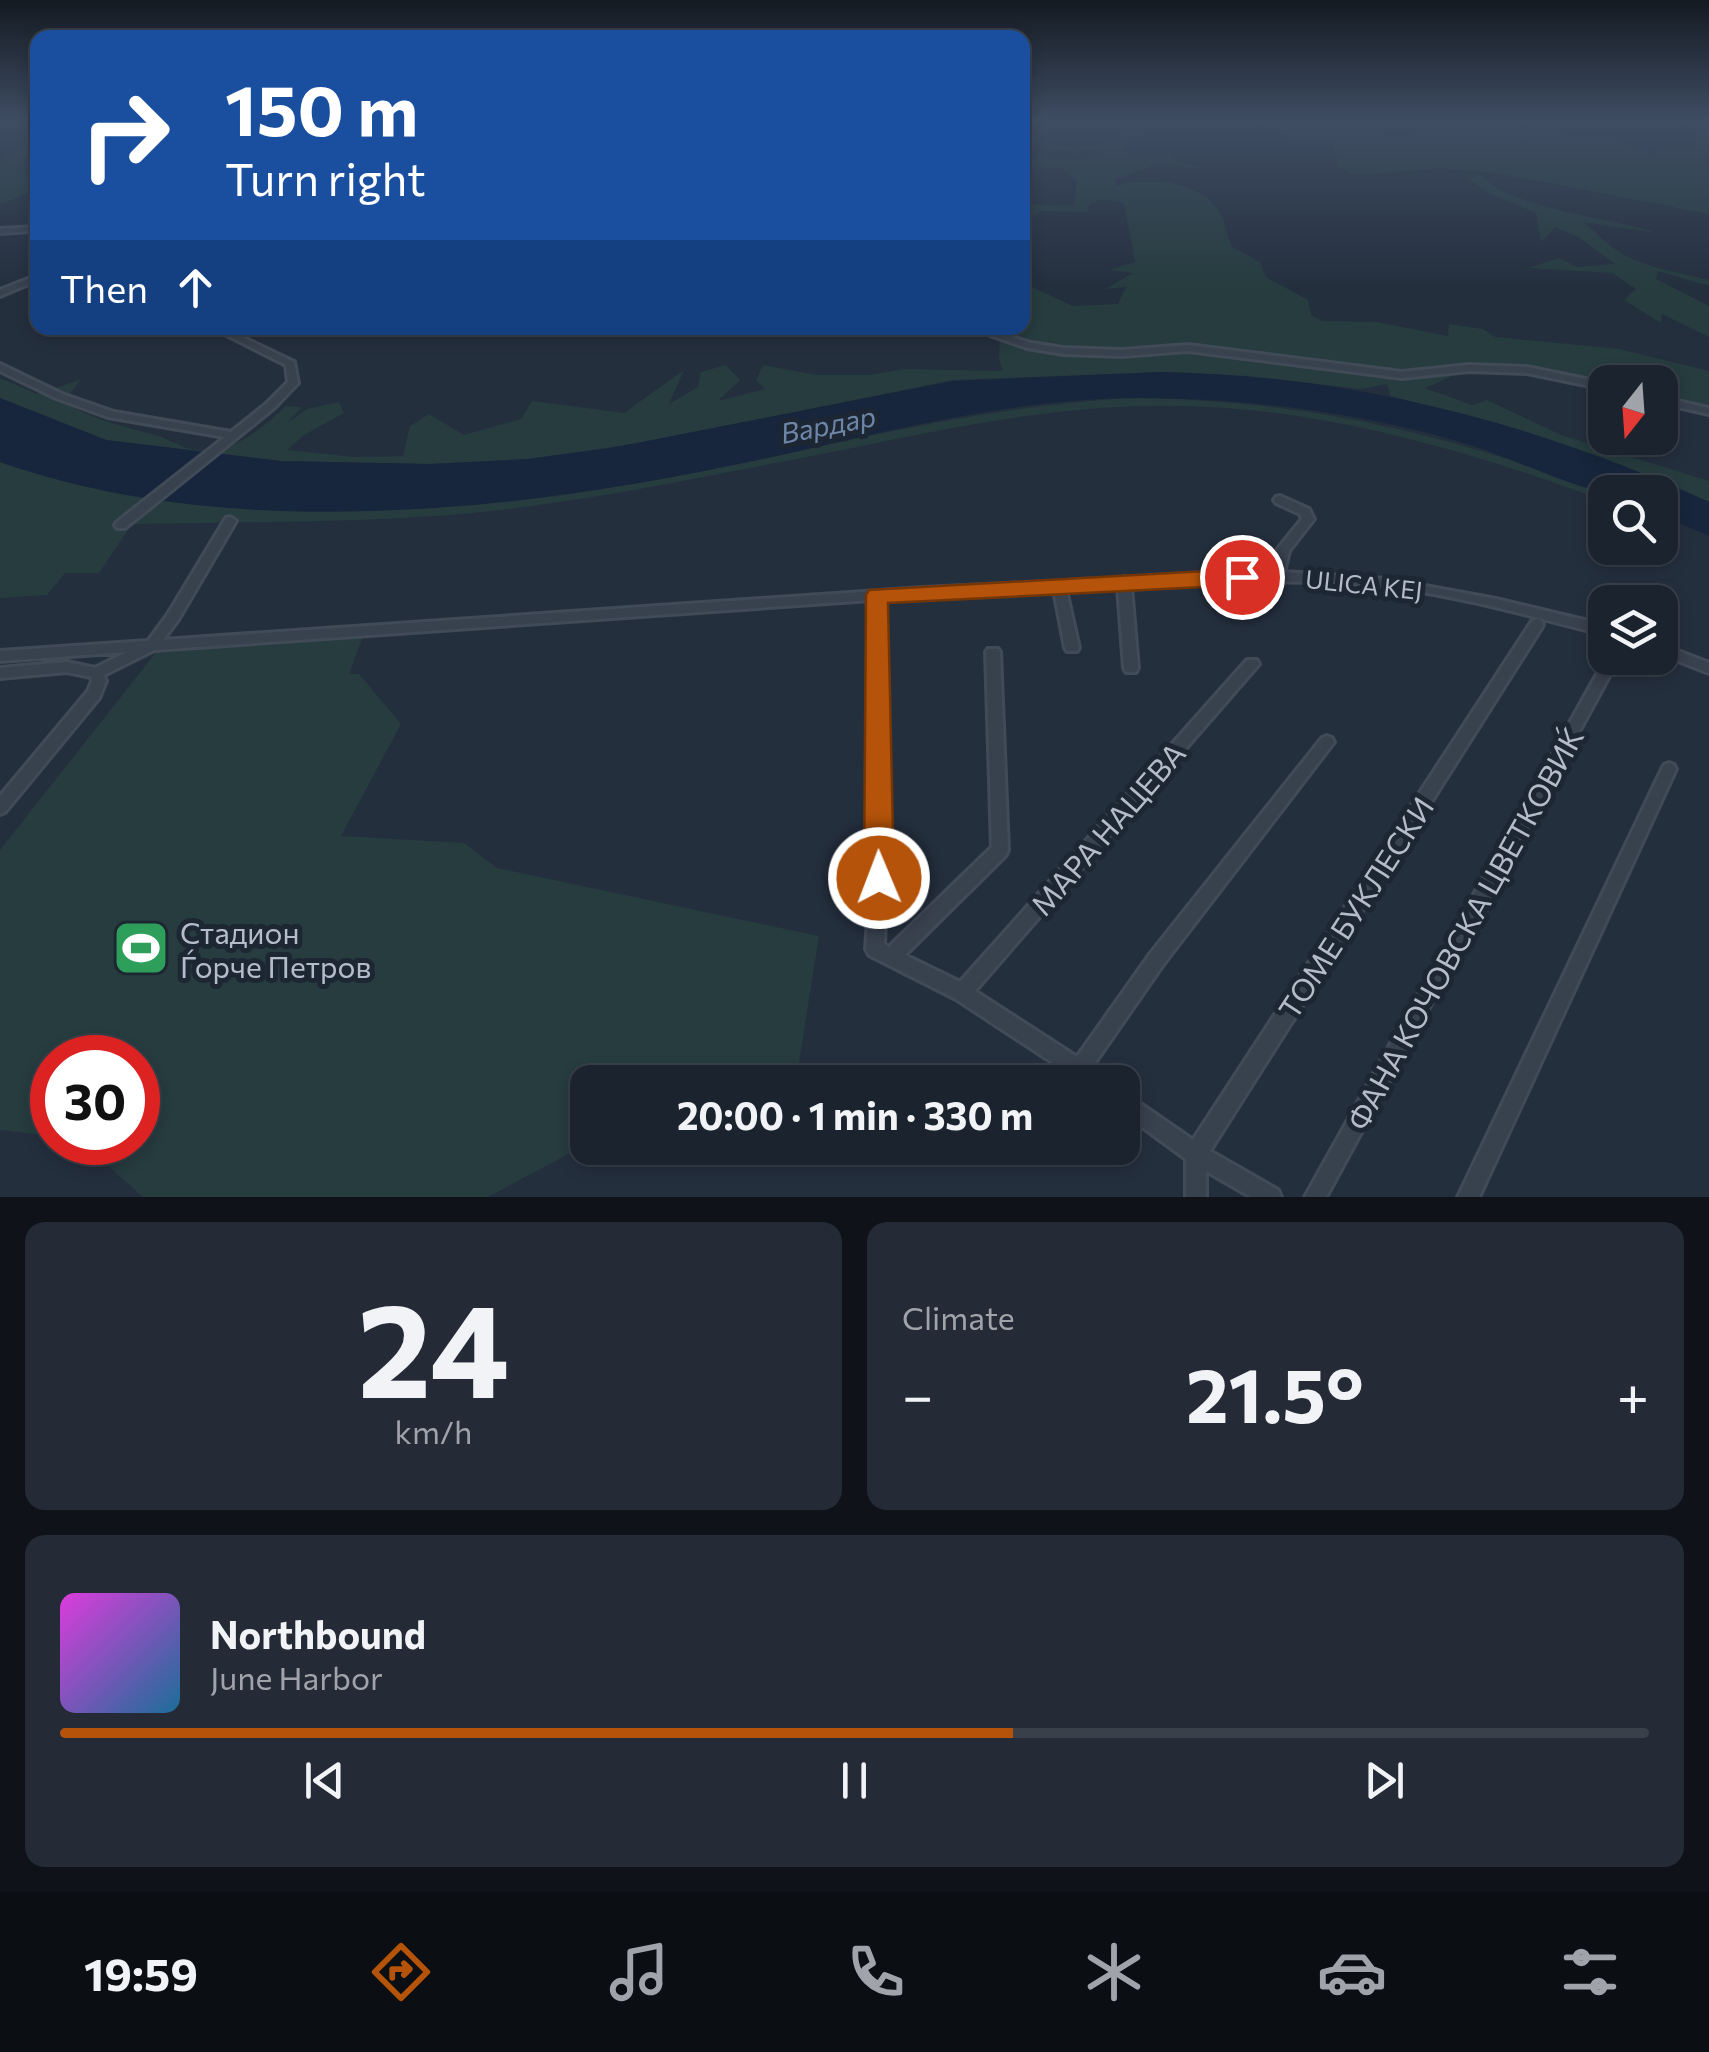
<!DOCTYPE html>
<html lang="en">
<head>
<meta charset="utf-8">
<style>
  body { margin:0; font-family:Commissioner,sans-serif; background:#242b36; color:#f1f3f6; height:100vh; display:flex; flex-direction:column; font-size:38px; white-space:nowrap }
  * { box-sizing:border-box; margin:0 }
  p { font-size:32px; color:#a0a4aa }
  .icon { flex:none; width:55px; height:55px; fill:none; stroke:currentColor; stroke-width:2; stroke-linecap:round; stroke-linejoin:round }
  .map { position:relative; height:1197px; overflow:hidden }
  .drawer { display:flex; flex-direction:column; gap:25px; padding:25px; background:#0f1319; flex:1 }
  .drawer>* { flex:none }
  .hud { position:absolute; left:30px; top:30px; width:1000px; height:305px; border-radius:20px; box-shadow:0 5px 15px #0003,0 0 0 2px #39404a; background:#1a4fa0; color:#fff; overflow:hidden }
  .needle { width:65px; rotate:197deg }
  .controls { position:absolute; left:1588px; top:365px; display:grid; gap:20px }
  .controls a { display:grid; place-items:center; width:90px; height:90px; border-radius:20px; background:#1b232e; box-shadow:0 5px 15px #0003,0 0 0 2px #39404a; font-size:50px }
  .speed { position:absolute; left:30px; top:1035px; display:flex; gap:20px; font-size:50px; font-weight:700; text-align:center }
  .speed>* { display:grid; place-content:center; width:130px; height:130px; border-radius:50%; background:#1b232e; box-shadow:0 5px 15px #0003,0 0 0 2px #39404a; line-height:1 }
  .speed .limit { border:15px solid #d22; background:#fff; color:#111 }
  .pin { position:absolute; display:grid; place-items:center; width:85px; height:85px; color:#fff; margin:-42px; border:5px solid #fff; border-radius:50%; box-shadow:0 2px 10px #0007 }
  .me { position:absolute; width:110px; margin:-55px; rotate:359deg; stroke-linejoin:round; filter:drop-shadow(0 0 8px #0008) }
  .turn { display:flex; align-items:center; gap:35px; height:210px; padding:0 30px; font-size:45px }
  .turn .icon { width:130px; height:130px; stroke-width:2.5 }
  .turn b { display:block; font-size:70px; line-height:85px }
  .then { display:flex; align-items:center; height:95px; padding:0 30px; background:#0003; gap:20px; font-size:38px }
  .big { font-size:75px; font-weight:700; line-height:1.1 }
  .drawer .widget { flex:1; display:flex; flex-direction:column; justify-content:center; gap:15px; min-width:0; padding:0 35px; border-radius:20px; background:#242b36 }
  .drawer .dial { align-items:center; gap:0 }
  .dial b { font-size:130px; line-height:1 }
  .song { display:flex; align-items:center; gap:30px }
  .cover { width:120px; height:120px; border-radius:15px; background:linear-gradient(135deg,hsl(300 70% 55%),hsl(200 70% 35%)) }
  .played { height:10px; border-radius:5px; background:linear-gradient(90deg,#b45309 60%,#39404a 60%) }
  .keys { display:flex; justify-content:space-around; direction:ltr }
  .heat { display:flex; justify-content:space-between; align-items:center; font-size:55px; direction:ltr }
  .drawer .tiles { flex:1; display:grid; gap:25px; grid-template-columns:1fr 1fr }
  .widget:last-child { grid-column:span 2 }
  .trip { position:absolute; left:570px; top:1065px; width:570px; height:100px; border-radius:20px; background:#1b232e; box-shadow:0 5px 15px #0003,0 0 0 2px #39404a; font-weight:700; line-height:100px; text-align:center }
  .tabs { display:flex; height:160px; justify-content:space-around; align-items:center; background:#0b0e12; color:#a0a4aa }
  .tabs .icon { width:70px; height:70px }
  .tabs .selected { color:#b45309 }
  .tabs b { font-size:45px; color:#f1f3f6 }
  .map>svg:first-child { display:block }
  .green { fill:#263c3f }
  .water { fill:#17263c }
  .lines { fill:none; stroke-linecap:round; stroke-linejoin:round }
  .street-casing { stroke:#414a57; stroke-width:6 }
  .street { fill:#38414e; fill-rule:evenodd }
  .route { fill:#b45309; stroke:#753606; stroke-width:2.5 }
  .labels { text-anchor:middle; dominant-baseline:central; stroke-width:10; stroke-linejoin:round; paint-order:stroke }
  .street-label { font-size:25px; fill:#b4bcc9; stroke:#1d2633 }
  .water-label { font-size:28px; font-style:italic; fill:#6d86a8; stroke:#1d2633 }
  .near-street-label { font-size:30px; fill:#b4bcc9; stroke:#1d2633 }
  .near-poi-label { font-size:30px; fill:#b4bcc9; stroke:#1d2633; text-anchor:start }
</style>
</head>
<body>
<div class="map">
<svg width="1709" height="1197" viewBox="0 0 1709 1197">
  <rect width="100%" height="100%" fill="#242f3e"/>
  <g class="green">
    <polygon points="35,121 37,121 37,152 25,158 23,169 30,182 37,183 37,190 1,204 0,213 0,161 23,146"/>
    <path d="M1249,121H1359V125C1379,136 1407,143 1426,127L1424,121H1503L1526,131L1619,141L1649,153L1696,146L1697,135L1689,126L1671,121H1709V214L1491,172L1439,168L1369,174L1351,173L1339,167L1333,144L1287,141L1286,132Z"/>
    <path d="M1137,131L1143,136L1129,137L1124,151L1152,156L1178,151L1171,154L1174,160L1205,169L1158,163L1115,180L1117,186C1148,175 1206,181 1222,217C1226,226 1228,237 1232,247L1260,262L1266,277L1308,300L1311,315L1322,321L1377,322L1448,336L1449,324L1483,329L1495,337L1619,349L1709,371V410L1660,399V382H1605V392C1561,382 1502,363 1457,374C1450,376 1438,383 1425,388L1472,405L1487,400L1561,435L1709,481V502C1606,455 1500,426 1391,396L1387,384L1361,389L1247,376L1161,372L953,380L646,442L528,459L429,464L280,461L106,440L0,398V378L37,394L80,380L71,392L74,408C100,421 126,427 155,435C167,438 178,446 191,449C229,458 261,429 286,406L302,407L287,423L307,409L339,402L344,413L304,435L287,450L354,457L403,456L410,426L429,414L464,435L521,419L532,401L624,413L684,370L669,404L698,387L701,372L726,365L740,380L718,401L765,389L756,380L763,365L817,375H870L903,369L1003,371L999,358L1000,333L979,328H1022L1023,283L1073,306L1118,304L1126,287L1105,289L1133,273L1109,270L1135,262L1124,203L1103,199L1090,204L1087,212L1041,211L1023,223V215L1033,210L1023,204L1074,206L1077,181L1061,168L1025,167L1039,156L1075,160L1099,155L1096,149L1050,151L1043,142L1074,148L1118,141L1122,133Z"/>
    <path d="M1482,175C1504,207 1617,219 1658,233L1583,222C1594,229 1601,239 1612,247C1638,267 1678,272 1709,280V286L1658,271L1656,279L1709,306V337L1662,314L1661,323L1624,300L1636,289L1612,273L1528,268L1559,258L1578,267L1615,264L1580,238L1555,227L1541,242L1536,213L1486,192L1468,178Z"/>
    <path d="M1134,398C1304,400 1446,433 1605,493V501C1459,447 1299,401 1142,406C1027,409 918,435 807,457C708,476 609,497 509,509C384,524 258,521 132,524L99,573H65L47,595L0,598V462C208,528 437,520 650,481C812,452 969,406 1134,398Z"/>
    <polygon points="363,636 349,674 359,674 401,724 341,836 464,843 497,868 819,936 797,1075 769,1082 588,1082 587,1144 488,1197 143,1197 83,1143 138,1142 138,1058 52,1058 52,1136 0,1130 0,850 157,651"/>
  </g>
  <path class="water" d="M1161,372C1351,375 1537,423 1709,502V536L1660,515V492C1642,492 1618,496 1601,492C1553,480 1506,455 1457,441C1354,412 1246,398 1139,398C1011,398 887,432 763,459C524,510 236,545 0,462V398L106,440L280,461L429,464L528,459L611,448L953,381Z"/>
  <g class="lines">
    <g class="street-casing">
      <g id="street">
        <polygon points="35,227 35,231 32,231 0,233 0,229"/>
        <polygon points="38,275 38,280 0,296 0,290"/>
        <polygon points="213,328 223,328 294,362 298,383 274,408 125,528 117,528 115,525 117,522 225,437 108,417 56,398 0,371 0,364 62,394 114,412 231,432 266,404 288,382 286,365"/>
        <polygon points="970,328 981,328 1031,343 1063,348 1122,350 1188,345 1402,372 1469,365 1527,367 1605,383 1605,389 1527,373 1469,371 1402,378 1188,351 1122,356 1063,354 1027,348"/>
        <polygon points="1660,397 1709,408 1709,414 1660,403"/>
        <path d="M1280,496L1309,509L1314,519L1289,551L1284,572L1387,579L1496,599L1605,625V635C1534,617 1458,595 1386,587C1301,577 1216,583 1131,587L1138,668L1136,672H1126L1124,668L1118,587L1066,590L1079,648L1077,651H1067L1065,648L1054,590L883,599L887,878L884,944L889,947L992,847L986,652L988,649H998L1000,652L1008,850L1006,855L905,955L960,982L1247,660H1257L1259,664L975,991L1077,1057L1150,954L1322,738L1327,736L1332,738L1334,742L1162,966L1092,1067L1105,1075L1107,1082H1082L956,999L869,955L866,949L871,878V600L154,650L104,675L106,681L99,698L5,812L0,814V796L88,691L92,681L91,677L67,672L0,678V668L67,662L95,668L127,652L0,661V651L148,641L168,614L226,518L230,517L236,521L178,620L163,640L922,588L1119,579L1124,577L1129,578L1272,572L1277,550L1302,519L1300,514L1276,503L1274,500L1276,497Z"/>
        <polygon points="1537,619 1542,621 1543,624 1542,627 1210,1151 1278,1190 1281,1197 1251,1197 1206,1171 1206,1197 1186,1197 1186,1159 1122,1112 1122,1091 1193,1140 1532,621"/>
        <polygon points="1660,644 1709,663 1709,673 1660,654"/>
        <polygon points="1606,658 1619,658 1326,1197 1305,1197"/>
        <polygon points="1669,763 1674,765 1676,769 1479,1197 1458,1197 1662,769 1664,765"/>
      </g>
    </g>
    <use href="#street" class="street"/>
  </g>
  <linearGradient id="sky" x2="0" y2="1"><stop stop-color="#141a22"/><stop offset="0.42" stop-color="#3f4d63"/><stop offset="1" stop-color="#3f4d63" stop-opacity="0"/></linearGradient>
  <rect width="1709" height="288" fill="url(#sky)"/>
  <polygon class="route" points="1242,569 1254,577 1242,585 888,603 894,878 889,888 879,892 868,888 864,878 866,595 869,590"/>
  <defs>
    <g id="stadium-square" transform="scale(2.875)"><rect x="-9" y="-9" width="18" height="18" rx="4" fill="#2e9e5b" stroke="#1d2633"/><path d="M0-5a6.5 5 0 1 0 0 10a6.5 5 0 1 0 0-10ZM-3.5-1.8h7v3.6h-7Z" fill="#fff"/></g>
  </defs>
  <g fill-rule="evenodd">
    <use href="#stadium-square" x="141" y="948"/>
  </g>
  <g class="labels">
    <g class="street-label">
      <text transform="translate(1364 584) rotate(6)">ULICA KEJ</text>
    </g>
    <g class="water-label">
      <text transform="translate(828 424) rotate(-11)">Вардар</text>
    </g>
    <g class="near-street-label">
      <text transform="translate(1107 828) rotate(-49)">МАРА НАЦЕВА</text>
      <text transform="translate(1355 907) rotate(-57)">ТОМЕ БУКЛЕСКИ</text>
      <text transform="translate(1464 928) rotate(-61)">ФАНА КОЧОВСКА ЦВЕТКОВИЌ</text>
    </g>
    <g class="near-poi-label">
      <text x="180" y="931">Стадион<tspan x="180" dy="34">Ѓорче Петров</tspan></text>
    </g>
  </g>
</svg>
<div class="controls">
<a><svg class="needle" viewBox="-14 -14 28 28"><path d="M0-13l5 13h-10z" fill="#e53935"/><path d="M0 13l5-13h-10z" fill="#a0a4aa"/></svg></a>
<a><svg class="icon" aria-label="search" viewBox="0 0 24 24"><circle cx="10" cy="10" r="6"/><path d="M15 15l6 6"/></svg></a>
<a><svg class="icon" aria-label="layers" viewBox="0 0 24 24"><path d="M12 4l9 5-9 5-9-5zM3 14l9 5 9-5"/></svg></a>
</div>
<div class="speed"><div class="limit">30</div></div>
<div class="pin" style="left:1242px;top:577px;background:#d93025"><svg class="icon" aria-label="arrive" viewBox="0 0 24 24"><path d="M6 21V4h12l-3 4 3 4H6"/></svg></div>
<svg class="me" style="left:879px;top:878px" viewBox="-20 -20 40 40"><circle r="17" fill="#b45309" stroke="#fff" stroke-width="3"/><path d="M0-11L8 9 0 5-8 9z" fill="#fff"/></svg>
<div class="trip">20:00 · 1 min · 330 m</div>
<div class="hud">
<div class="turn"><svg class="icon" aria-label="right" viewBox="0 0 24 24"><path d="M7 20v-9h11M14 6l5 5-5 5"/></svg><div><b>150 m</b>Turn right</div></div>
<div class="then">Then<svg class="icon" aria-label="ahead" viewBox="0 0 24 24"><path d="M12 20V5M6 11l6-6 6 6"/></svg></div>
</div>
</div>
<section class="drawer">
<div class="tiles">
<div class="widget dial"><b>24</b><p>km/h</p></div>
<div class="widget"><p>Climate</p>
<div class="heat"><a>−</a><b class="big">21.5°</b><a>+</a></div>
</div>
<div class="widget">
<div class="song"><i class="cover"></i><div><b>Northbound</b><p>June Harbor</p></div></div>
<div class="played"></div>
<div class="keys"><svg class="icon" aria-label="previous" viewBox="0 0 24 24"><path d="M18 5L8 12l10 7zM5 5v14"/></svg><svg class="icon" aria-label="pause" viewBox="0 0 24 24"><path d="M8 5v14M16 5v14"/></svg><svg class="icon" aria-label="next" viewBox="0 0 24 24"><path d="M6 5l10 7-10 7zM19 5v14"/></svg></div>
</div>
</div>
</section>
<nav class="tabs">
<b>19:59</b>
<svg class="icon selected" aria-label="directions" viewBox="0 0 24 24"><path d="M12 3l9 9-9 9-9-9zM9 14v-3h6M13 9l2 2-2 2"/></svg>
<svg class="icon" aria-label="music" viewBox="0 0 24 24"><path d="M9 18V5l10-2v13"/><circle cx="6" cy="18" r="3"/><circle cx="16" cy="16" r="3"/></svg>
<svg class="icon" aria-label="phone" viewBox="0 0 24 24"><path d="M5 4h4l2 5-3 2q2 4 5 5l2-3 5 2v4C11 20 4 13 5 4z"/></svg>
<svg class="icon" aria-label="climate" viewBox="0 0 24 24"><path d="M12 3v18M4 7l16 10M4 17L20 7"/></svg>
<svg class="icon" aria-label="car" viewBox="0 0 24 24"><path d="M5 17H2v-5l4-1 3-4h7l3 4 3 1v5h-3M9 17h6M6 11h13"/><circle cx="7" cy="17" r="2"/><circle cx="17" cy="17" r="2"/></svg>
<svg class="icon" aria-label="filters" viewBox="0 0 24 24"><path d="M4 7h16M4 17h16"/><circle cx="9" cy="7" r="2"/><circle cx="15" cy="17" r="2"/></svg>
</nav>
</body>
</html>
